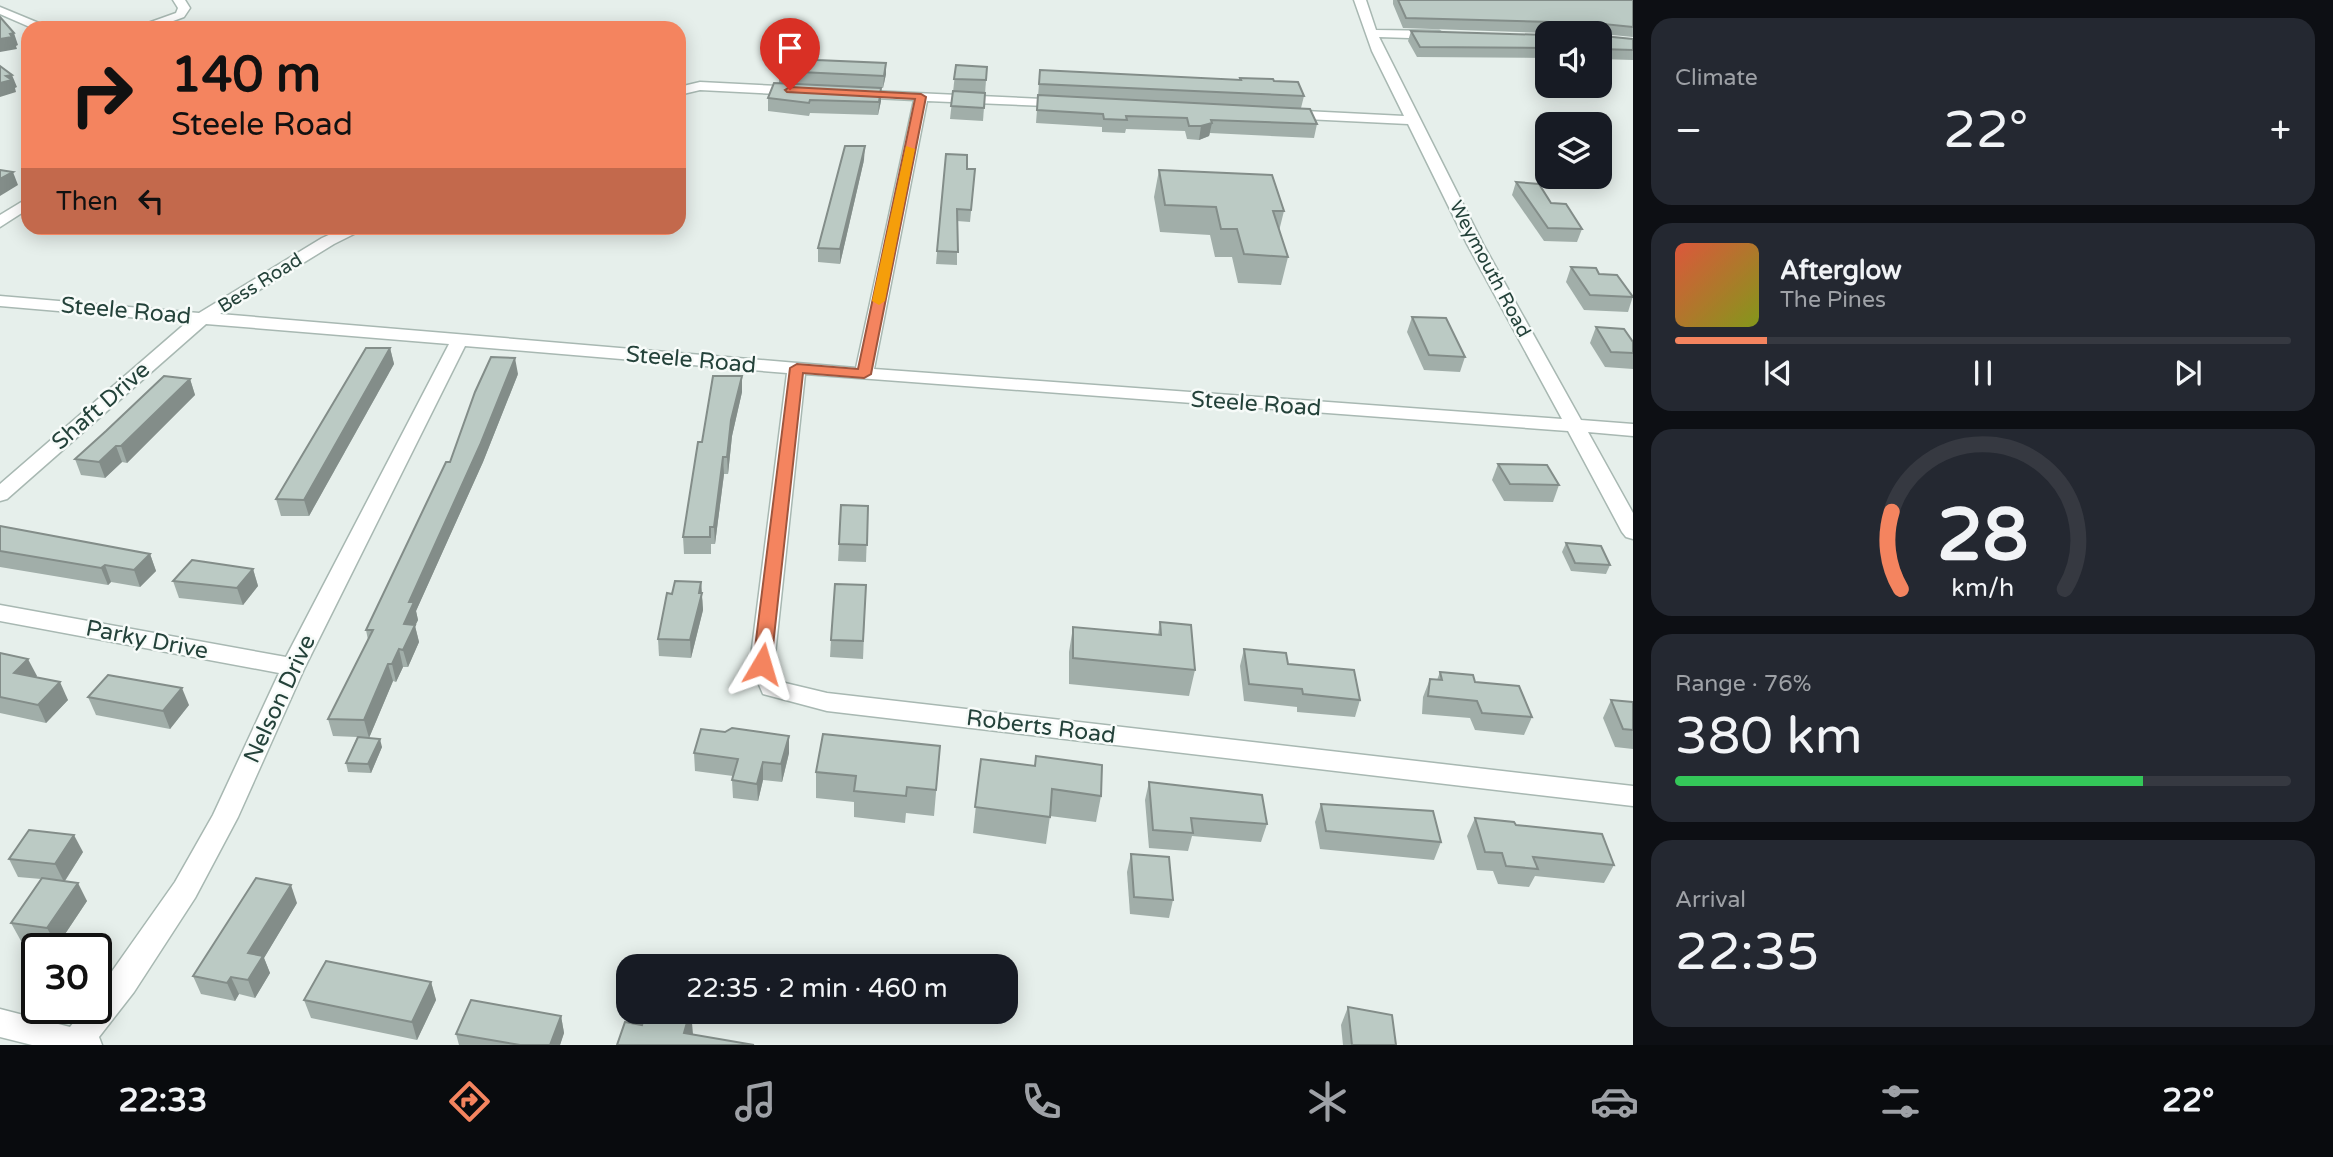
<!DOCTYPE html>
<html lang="en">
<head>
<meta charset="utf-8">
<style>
  body { margin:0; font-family:"Varela Round",sans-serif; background:#242831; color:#f1f3f6; height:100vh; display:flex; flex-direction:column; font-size:26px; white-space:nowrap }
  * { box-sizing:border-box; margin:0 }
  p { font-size:23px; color:#9ea1a6 }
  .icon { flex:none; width:38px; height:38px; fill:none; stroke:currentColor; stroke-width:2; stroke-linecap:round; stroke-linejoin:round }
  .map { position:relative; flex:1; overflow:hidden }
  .side { display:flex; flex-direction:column; gap:18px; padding:18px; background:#0d0f14; width:700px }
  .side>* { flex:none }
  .banner { position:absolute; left:21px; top:21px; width:665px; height:214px; border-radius:21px; box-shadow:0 4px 18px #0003; background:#f4845f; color:#111; overflow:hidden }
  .controls { position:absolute; left:1535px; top:21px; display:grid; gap:14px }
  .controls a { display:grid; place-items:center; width:77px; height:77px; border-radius:14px; background:#171b24; box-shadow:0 4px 18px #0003; font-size:35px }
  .speed { position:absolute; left:21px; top:933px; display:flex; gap:14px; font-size:35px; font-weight:700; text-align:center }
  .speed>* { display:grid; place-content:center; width:91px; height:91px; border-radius:50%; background:#171b24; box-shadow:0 4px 18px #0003; line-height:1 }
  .speed .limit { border:4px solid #111; border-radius:10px; background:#fff; color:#111 }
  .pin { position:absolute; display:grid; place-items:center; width:60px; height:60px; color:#fff; margin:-72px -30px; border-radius:50% 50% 50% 0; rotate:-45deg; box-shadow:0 0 7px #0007 }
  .pin .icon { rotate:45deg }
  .me { position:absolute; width:77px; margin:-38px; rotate:7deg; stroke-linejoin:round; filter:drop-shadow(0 0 5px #0008) }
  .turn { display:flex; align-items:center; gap:24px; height:147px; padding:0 35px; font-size:32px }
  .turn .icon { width:91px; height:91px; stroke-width:2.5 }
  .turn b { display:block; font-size:49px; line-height:60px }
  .then { display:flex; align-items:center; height:66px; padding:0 35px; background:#0003; gap:14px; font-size:26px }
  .big { font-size:52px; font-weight:600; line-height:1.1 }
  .side .tile { flex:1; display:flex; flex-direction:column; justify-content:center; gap:10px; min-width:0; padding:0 24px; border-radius:21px; background:#242831 }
  .side .dial { align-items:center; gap:0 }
  .dial svg { height:182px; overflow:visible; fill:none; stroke:#363941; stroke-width:7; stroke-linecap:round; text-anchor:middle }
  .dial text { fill:#f1f3f6; stroke:none }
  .song { display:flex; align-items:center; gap:21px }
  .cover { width:84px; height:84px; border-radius:10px; background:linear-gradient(135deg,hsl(10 70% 55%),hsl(70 70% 35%)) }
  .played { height:7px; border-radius:4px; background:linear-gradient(90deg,#f4845f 15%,#363941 15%) }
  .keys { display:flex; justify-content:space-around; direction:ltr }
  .heat { display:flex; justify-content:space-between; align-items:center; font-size:38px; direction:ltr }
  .charge { height:10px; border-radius:5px; background:linear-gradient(90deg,#34c759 76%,#363941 0) }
  .trip { position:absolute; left:616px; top:954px; width:402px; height:70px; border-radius:21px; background:#171b24; box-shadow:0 4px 18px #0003; font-weight:600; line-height:70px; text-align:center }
  .tabs { display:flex; height:112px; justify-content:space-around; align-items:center; background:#090b0e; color:#9ea1a6 }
  .tabs .icon { width:49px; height:49px }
  .tabs .current { color:#f4845f }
  .tabs b { font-size:32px; color:#f1f3f6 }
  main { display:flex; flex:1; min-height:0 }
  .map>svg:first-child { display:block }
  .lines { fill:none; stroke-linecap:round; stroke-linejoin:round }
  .minor-casing { stroke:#a8b8b2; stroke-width:3 }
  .minor { fill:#fff; fill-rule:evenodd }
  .wall { fill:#a1aea9 }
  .shaded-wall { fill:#838d89 }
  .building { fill:#bbcac4; stroke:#838d89; stroke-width:2 }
  .route { fill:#f4845f; stroke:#9f563e; stroke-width:2 }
  .slow { fill:#f59e0b }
  .labels { text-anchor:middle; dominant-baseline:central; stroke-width:5; stroke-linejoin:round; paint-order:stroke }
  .far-street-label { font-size:19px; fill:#24423a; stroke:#f7fbf9 }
  .street-label { font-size:23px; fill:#24423a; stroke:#f7fbf9 }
</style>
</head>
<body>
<main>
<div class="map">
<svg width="1633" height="1045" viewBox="0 0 1633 1045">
  <rect width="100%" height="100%" fill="#e6efeb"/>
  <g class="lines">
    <g class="minor-casing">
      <g id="minor">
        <polygon points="173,0 185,0 190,8 184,17 154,28 134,28 176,13 178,8"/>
        <polygon points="1354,0 1366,0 1376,30 1439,31 1445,35 1439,39 1379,37 1483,244 1581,420 1633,424 1633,436 1588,432 1633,513 1633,539 1626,537 1622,532 1568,431 805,374 774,664 781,682 827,693 1633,786 1633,806 827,711 763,694 750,664 787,373 465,346 305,667 238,817 195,898 134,992 99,1037 102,1045 32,1045 0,1037 0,1009 70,1027 85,1008 96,1008 96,994 175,882 213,815 279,673 0,621 0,605 286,657 449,344 206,324 7,499 0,501 0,484 187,322 0,306 0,296 199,313 322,238 344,228 362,228 360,231 334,244 220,314 856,368 914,100 855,97 849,93 850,90 1064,100 1069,101 1069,107 927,101 874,369 1562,419 1467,244 1408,124 1285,118 1278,114 1285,110 1404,116 1372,51"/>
        <polygon points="0,7 46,26 48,28 32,28 0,14"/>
        <polygon points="700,82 799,87 805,91 799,95 700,90 679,95 679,87"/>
        <polygon points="28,198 28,209 0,227 0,215"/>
      </g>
    </g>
    <use href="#minor" class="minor"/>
  </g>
  <g class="wall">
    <polygon points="1393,0 1633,0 1633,37 1602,34 1603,36 1633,39 1633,60 1600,59 1600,33 1548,33 1403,28 1393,4"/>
    <polygon points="1411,31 1547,35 1547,58 1417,57 1408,41"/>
    <polygon points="813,45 813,55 818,55 818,60 886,74 883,88 779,83 779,71 790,58"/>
    <polygon points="956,65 987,67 983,121 950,119"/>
    <polygon points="1040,70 1240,80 1240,78 1274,81 1304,96 1301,108 1317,124 1314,138 1210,133 1209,136 1199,140 1187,139 1185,131 1126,129 1125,133 1102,132 1102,127 1036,123"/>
    <polygon points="768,98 881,101 878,115 810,113 809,116 768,111"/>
    <polygon points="946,154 967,169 974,181 970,222 957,221 957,265 936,264"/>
    <polygon points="864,160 840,264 818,262 818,248"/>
    <polygon points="1159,170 1284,211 1279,231 1288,257 1281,285 1238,283 1232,257 1215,257 1210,235 1160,232 1154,197"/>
    <polygon points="1516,182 1551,203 1582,229 1577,242 1544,241 1512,195"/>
    <polygon points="1571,267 1599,274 1633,296 1628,312 1584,310 1566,282"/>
    <polygon points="1412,317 1465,357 1460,372 1424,370 1407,332"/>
    <polygon points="1596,327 1633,342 1633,369 1605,367 1590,343"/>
    <polygon points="390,348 394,364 309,516 281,516 276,499"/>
    <polygon points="518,374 483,462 416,611 418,620 415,626 419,642 408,667 403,667 396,682 393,681 369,738 382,747 371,773 348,772 346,763 357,737 333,736 328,719 368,640 366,630 450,462"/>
    <polygon points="742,376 742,392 732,436 728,474 724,474 715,544 711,544 711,554 684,554 683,537 702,442"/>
    <polygon points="190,379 195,395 127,463 122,462 105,478 81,475 75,459"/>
    <polygon points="1498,464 1559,485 1553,502 1504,501 1492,480"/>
    <polygon points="868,506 866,562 838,561 839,544"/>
    <polygon points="0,526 150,554 156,571 140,587 111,582 108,585 0,567"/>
    <polygon points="1566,543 1610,565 1606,574 1571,571 1562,552"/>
    <polygon points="253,569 258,586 243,605 179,598 173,581"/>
    <polygon points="701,582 703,610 691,658 659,656 658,639 672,594"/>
    <polygon points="866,585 863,659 830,657 831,640"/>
    <polygon points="1160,622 1195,670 1189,696 1069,684 1069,652 1073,627 1158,635"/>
    <polygon points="1244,649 1288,664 1360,700 1355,717 1297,712 1297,707 1244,701 1240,666"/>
    <polygon points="0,653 37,676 35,678 68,700 46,723 0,713"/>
    <polygon points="1440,672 1475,682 1532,717 1524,735 1475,730 1470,718 1422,714 1423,697 1430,679 1437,680"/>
    <polygon points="88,697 189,705 170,729 96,715"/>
    <polygon points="1611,700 1633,702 1633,749 1615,747 1603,718"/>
    <polygon points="940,746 934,816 906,813 905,823 854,817 854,802 816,798 816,772"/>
    <polygon points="694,753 789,753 782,782 763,780 758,801 733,798 732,780 733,776 695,771"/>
    <polygon points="1036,756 1101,796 1096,822 1050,816 1046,844 973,833 981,759 1035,766"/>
    <polygon points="1149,782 1267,824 1261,842 1192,836 1188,851 1149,848 1145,800"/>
    <polygon points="1321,804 1441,842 1434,860 1320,849 1315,822"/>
    <polygon points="1475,818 1516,825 1614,865 1604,883 1535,876 1529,887 1498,884 1493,871 1477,870 1467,836"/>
    <polygon points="83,852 65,881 87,901 57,946 21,941 11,923 41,879 18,877 9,859"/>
    <polygon points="1131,854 1173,900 1169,918 1130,914 1127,872"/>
    <polygon points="297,903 264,958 270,973 255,998 239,994 235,1001 201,994 193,976"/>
    <polygon points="431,982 436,1000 417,1040 311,1018 304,1000"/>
    <polygon points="1348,1007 1396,1045 1343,1045 1341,1025"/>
    <polygon points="561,1016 564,1033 560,1045 459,1045 456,1034"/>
  </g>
  <g class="shaded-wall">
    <polygon points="14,33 18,45 16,46 17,49 0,52 0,39"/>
    <polygon points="886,63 886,74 883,88 884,76"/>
    <polygon points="12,75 17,87 15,88 16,92 0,97 0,83 6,76"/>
    <polygon points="881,88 881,101 878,115 879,102"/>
    <polygon points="1212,123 1209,136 1199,140 1201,126"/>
    <polygon points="865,146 864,160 840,264 840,249"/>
    <polygon points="13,172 18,185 0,196 0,179"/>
    <polygon points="390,348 394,364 309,516 304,500"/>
    <polygon points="515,358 518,374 483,462 416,611 418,620 415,626 419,642 408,667 403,650 404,624 409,602"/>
    <polygon points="742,376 742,392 732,436 728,474 727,457 731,420"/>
    <polygon points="190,379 195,395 127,463 121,446"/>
    <polygon points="116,446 122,462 105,478 99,462"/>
    <polygon points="723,457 724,474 715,544 714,527"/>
    <polygon points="150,554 156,571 140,587 134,570"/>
    <polygon points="105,565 111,582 108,585 101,568"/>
    <polygon points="253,569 258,586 243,605 237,588"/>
    <polygon points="701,582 703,610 691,658 690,640"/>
    <polygon points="399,649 403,667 396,682 392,664"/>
    <polygon points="28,659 37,676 23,691 14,673"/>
    <polygon points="388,664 393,681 369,738 364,720"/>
    <polygon points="60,682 68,700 46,723 38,705"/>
    <polygon points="182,688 189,705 170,729 163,711"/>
    <polygon points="789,736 789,753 782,782 781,764"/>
    <polygon points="380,739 382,747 371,773 368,764"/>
    <polygon points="763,762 763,780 758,801 757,784"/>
    <polygon points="74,835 83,852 64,882 55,864"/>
    <polygon points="78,883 87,901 57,946 47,928"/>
    <polygon points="291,885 297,903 264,958 270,973 255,998 248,980 248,953"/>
    <polygon points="231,977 239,994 235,1001 227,983"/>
    <polygon points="431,982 436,1000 417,1040 412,1022"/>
    <polygon points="690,1012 691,1012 693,1034 690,1045 684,1033"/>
    <polygon points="561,1016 564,1033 560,1045 550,1045"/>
  </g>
  <g class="building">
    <polygon points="1398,0 1633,0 1633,27 1604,24 1601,34 1603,36 1633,39 1633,50 1600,49 1600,33 1551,33 1553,25 1550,22 1406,18"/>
    <polygon points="0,17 14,33 10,34 12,37 0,39"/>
    <polygon points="1411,31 1547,35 1547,48 1420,47"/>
    <polygon points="794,45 813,45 810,54 818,55 817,60 886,63 884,76 779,71 784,58 790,58"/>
    <polygon points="956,65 987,67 986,80 954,79"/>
    <polygon points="0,66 12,75 6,76 12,80 0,83"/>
    <polygon points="1040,70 1241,80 1240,78 1273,79 1274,81 1298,82 1304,96 1039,84"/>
    <polygon points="774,83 881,88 879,102 810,100 809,103 768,98"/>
    <polygon points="953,91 985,93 984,108 951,106"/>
    <polygon points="1038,95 1310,109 1317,124 1211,120 1212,123 1201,126 1189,126 1187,118 1126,116 1127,120 1104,119 1103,114 1037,110"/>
    <polygon points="845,146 865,146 840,249 818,248"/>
    <polygon points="946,154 967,155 967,169 975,169 971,210 957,209 958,252 937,251"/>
    <polygon points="0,170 13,172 0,179"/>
    <polygon points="1159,170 1272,175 1284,211 1273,211 1288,257 1244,254 1237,229 1221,229 1216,207 1165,205"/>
    <polygon points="1516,182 1539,184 1551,203 1566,204 1582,229 1548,228"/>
    <polygon points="1571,267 1596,268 1599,274 1617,275 1633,297 1590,295"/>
    <polygon points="1412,317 1446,318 1465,357 1429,355"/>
    <polygon points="1596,327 1624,329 1633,342 1633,353 1611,352"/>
    <polygon points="366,348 390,348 304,500 276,499"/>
    <polygon points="491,357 515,358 480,445 409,602 414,602 404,624 415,625 403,650 399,649 392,664 388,664 364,720 328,719 373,630 366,630 446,462 450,462 475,392"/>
    <polygon points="164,376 190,379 121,446 116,446 99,462 75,459 106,431"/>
    <polygon points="713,376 742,376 731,420 727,457 723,457 714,527 710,527 710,537 683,537 698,442 702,442"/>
    <polygon points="1498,464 1547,465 1559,485 1510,484"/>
    <polygon points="841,505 868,506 867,545 839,544"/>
    <polygon points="0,526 150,554 134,570 105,565 101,568 0,551"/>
    <polygon points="1566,543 1601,546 1610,565 1575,563"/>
    <polygon points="192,560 253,569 237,588 173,581"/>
    <polygon points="675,581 701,582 699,593 702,593 690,640 658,639 667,593 672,594"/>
    <polygon points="835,584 866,585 863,641 831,640"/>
    <polygon points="1160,622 1191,625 1195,670 1073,658 1073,627 1161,635"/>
    <polygon points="1244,649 1286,653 1288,664 1354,670 1360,700 1303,694 1302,689 1249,684"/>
    <polygon points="0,653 28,659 14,673 60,682 38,705 0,697"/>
    <polygon points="1440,672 1473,675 1475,682 1519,686 1532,717 1482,713 1477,701 1428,696 1430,679 1442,680"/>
    <polygon points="108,675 182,688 163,711 88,697"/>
    <polygon points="1611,700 1633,702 1633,730 1623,729"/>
    <polygon points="732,728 789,736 781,764 763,762 757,784 732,780 738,759 694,753 701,729 725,732"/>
    <polygon points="823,734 940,746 936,790 907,787 906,796 854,791 856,776 816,772"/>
    <polygon points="358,737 380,739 368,764 346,763"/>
    <polygon points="1036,756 1102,765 1101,796 1052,789 1050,817 975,807 981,759 1035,766"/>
    <polygon points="1149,782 1262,795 1267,824 1191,818 1193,833 1153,830"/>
    <polygon points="1321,804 1433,811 1441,842 1326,831"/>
    <polygon points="1475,818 1514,822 1516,825 1602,834 1614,865 1533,857 1538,869 1506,866 1502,853 1485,852"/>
    <polygon points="29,830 74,835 55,864 9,859"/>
    <polygon points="1131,854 1169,857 1173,900 1134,897"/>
    <polygon points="42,878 78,883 47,928 11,923"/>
    <polygon points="256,878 291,885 248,953 263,956 248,980 231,977 227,983 193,976"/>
    <polygon points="326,961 431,982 412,1022 304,1000"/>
    <polygon points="471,1000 561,1016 550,1045 520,1045 456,1034"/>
    <polygon points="1348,1007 1392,1015 1396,1045 1352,1045"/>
    <polygon points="646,1012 690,1012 684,1033 754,1045 617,1045 625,1022 642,1025"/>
  </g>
  <polygon class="route" points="790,87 921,94 926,97 871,374 864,378 803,373 771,664 769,668 756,668 753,664 790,368 797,364 858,369 915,99 787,92 785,90"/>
  <polygon class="slow" points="906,146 915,149 885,301 879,305 872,301"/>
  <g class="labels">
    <g class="far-street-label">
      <text transform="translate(1490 269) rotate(62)">Weymouth Road</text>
      <text transform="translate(260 283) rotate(-32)">Bess Road</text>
    </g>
    <g class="street-label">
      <text transform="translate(126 311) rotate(5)">Steele Road</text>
      <text transform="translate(691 360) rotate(5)">Steele Road</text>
      <text transform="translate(1256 404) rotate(4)">Steele Road</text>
      <text transform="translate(101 406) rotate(-41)">Shaft Drive</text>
      <text transform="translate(147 640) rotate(11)">Parky Drive</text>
      <text transform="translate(280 699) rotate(-65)">Nelson Drive</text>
      <text transform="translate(1041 727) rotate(7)">Roberts Road</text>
    </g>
  </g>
</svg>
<div class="controls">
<a><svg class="icon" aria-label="sound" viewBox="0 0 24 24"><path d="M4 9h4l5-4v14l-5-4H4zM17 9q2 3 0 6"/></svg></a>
<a><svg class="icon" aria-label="layers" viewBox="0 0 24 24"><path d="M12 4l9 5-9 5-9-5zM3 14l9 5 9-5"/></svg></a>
</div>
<div class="speed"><div class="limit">30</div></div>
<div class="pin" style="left:790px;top:90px;background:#d93025"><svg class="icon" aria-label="arrive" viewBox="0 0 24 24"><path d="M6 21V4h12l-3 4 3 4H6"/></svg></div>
<svg class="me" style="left:762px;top:664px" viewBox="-20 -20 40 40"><path d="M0-17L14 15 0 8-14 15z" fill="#f4845f" stroke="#fff" stroke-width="4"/></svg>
<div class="trip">22:35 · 2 min · 460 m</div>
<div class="banner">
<div class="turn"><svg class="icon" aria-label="right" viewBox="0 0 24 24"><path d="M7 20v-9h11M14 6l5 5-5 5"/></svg><div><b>140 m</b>Steele Road</div></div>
<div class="then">Then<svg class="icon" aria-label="left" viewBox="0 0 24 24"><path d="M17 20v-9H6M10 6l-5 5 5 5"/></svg></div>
</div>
</div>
<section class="side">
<div class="tile"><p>Climate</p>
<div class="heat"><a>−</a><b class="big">22°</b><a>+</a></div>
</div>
<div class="tile">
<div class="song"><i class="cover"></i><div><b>Afterglow</b><p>The Pines</p></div></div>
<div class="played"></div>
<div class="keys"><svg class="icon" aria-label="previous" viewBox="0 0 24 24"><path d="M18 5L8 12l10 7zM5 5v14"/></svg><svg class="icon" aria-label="pause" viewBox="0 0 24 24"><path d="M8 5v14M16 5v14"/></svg><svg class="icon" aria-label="next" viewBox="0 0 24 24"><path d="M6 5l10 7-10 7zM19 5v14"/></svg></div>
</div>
<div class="tile dial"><svg viewBox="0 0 100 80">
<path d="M14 69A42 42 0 1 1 86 69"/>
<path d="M14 69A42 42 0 0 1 10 35" stroke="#f4845f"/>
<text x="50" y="56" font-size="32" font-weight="700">28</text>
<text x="50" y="72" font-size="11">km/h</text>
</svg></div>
<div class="tile"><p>Range · 76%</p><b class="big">380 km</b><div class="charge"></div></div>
<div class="tile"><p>Arrival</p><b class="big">22:35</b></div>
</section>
</main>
<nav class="tabs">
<b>22:33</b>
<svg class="icon current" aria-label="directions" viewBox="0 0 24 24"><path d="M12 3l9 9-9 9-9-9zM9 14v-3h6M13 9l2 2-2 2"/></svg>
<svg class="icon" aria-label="music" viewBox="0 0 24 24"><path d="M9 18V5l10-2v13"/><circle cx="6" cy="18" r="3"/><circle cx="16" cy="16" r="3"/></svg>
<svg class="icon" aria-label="phone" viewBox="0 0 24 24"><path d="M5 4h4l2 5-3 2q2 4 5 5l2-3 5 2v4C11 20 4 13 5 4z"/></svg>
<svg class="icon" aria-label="climate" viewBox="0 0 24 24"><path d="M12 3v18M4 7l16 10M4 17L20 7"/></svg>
<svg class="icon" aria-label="car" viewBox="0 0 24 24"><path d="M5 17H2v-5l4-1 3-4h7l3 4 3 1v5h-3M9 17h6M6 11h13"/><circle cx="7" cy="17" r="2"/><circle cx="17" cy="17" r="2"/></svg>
<svg class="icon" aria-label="filters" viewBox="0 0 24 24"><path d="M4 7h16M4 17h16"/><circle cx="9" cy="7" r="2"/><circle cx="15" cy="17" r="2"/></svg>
<b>22°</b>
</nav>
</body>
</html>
